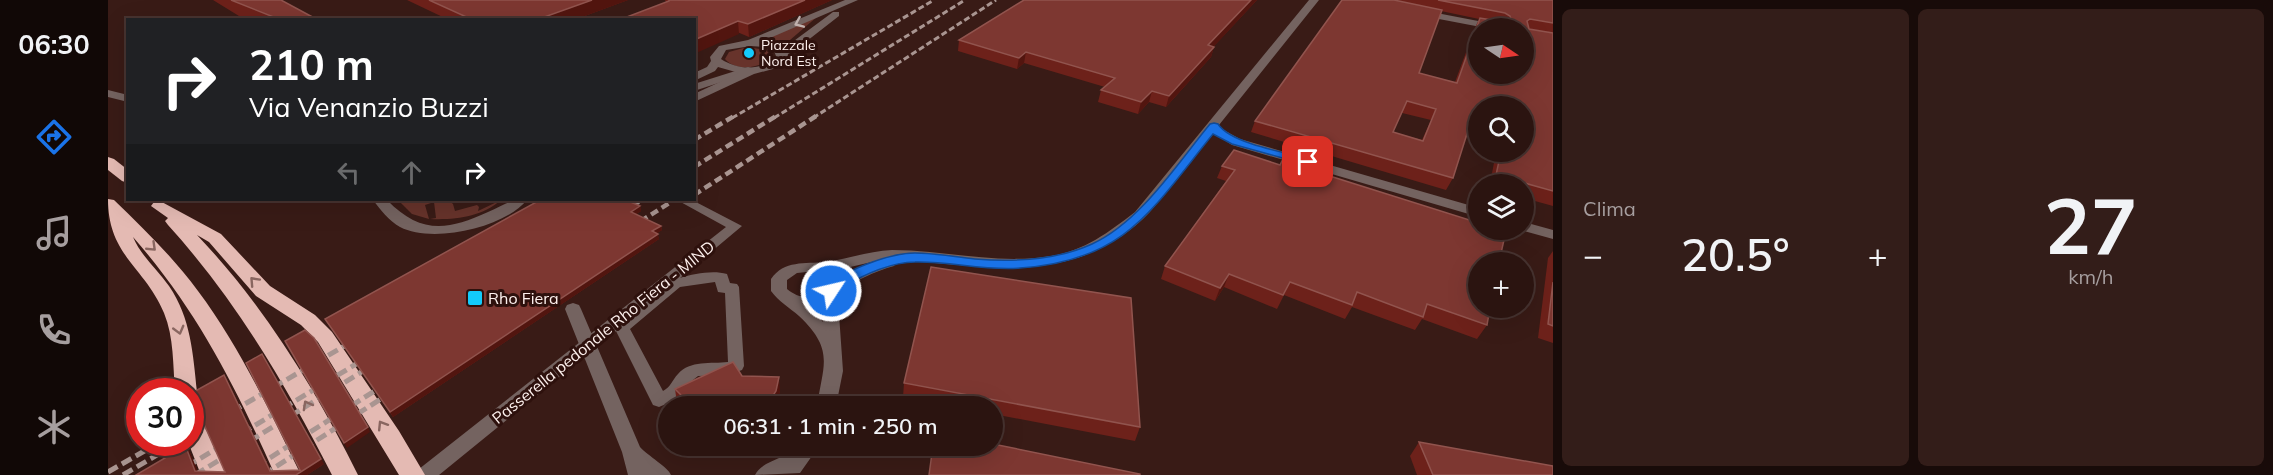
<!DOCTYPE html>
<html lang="it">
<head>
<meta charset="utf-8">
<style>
  body { margin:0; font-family:Mulish,sans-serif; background:#331d19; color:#f1f3f6; height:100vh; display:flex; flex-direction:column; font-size:22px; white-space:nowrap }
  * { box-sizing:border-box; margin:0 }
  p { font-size:20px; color:#a69e9f }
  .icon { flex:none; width:33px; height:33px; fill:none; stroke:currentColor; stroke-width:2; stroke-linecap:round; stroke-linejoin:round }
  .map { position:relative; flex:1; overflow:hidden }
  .details { display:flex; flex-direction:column; gap:9px; padding:9px; background:#180b09; width:720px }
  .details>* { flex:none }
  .hud { position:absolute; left:18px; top:18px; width:570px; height:183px; border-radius:0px; box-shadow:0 6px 24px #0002,0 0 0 2px #473330; background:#202124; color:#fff; overflow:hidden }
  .needle { width:39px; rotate:103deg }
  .tools { position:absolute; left:1360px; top:18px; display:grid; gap:12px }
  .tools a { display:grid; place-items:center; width:66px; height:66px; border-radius:50%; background:#2b1410; box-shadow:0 6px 24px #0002,0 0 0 2px #473330; font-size:30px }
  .speed { position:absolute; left:18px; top:378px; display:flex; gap:12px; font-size:30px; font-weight:700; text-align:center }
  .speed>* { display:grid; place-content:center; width:78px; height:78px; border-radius:50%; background:#2b1410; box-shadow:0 6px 24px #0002,0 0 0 2px #473330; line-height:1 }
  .speed .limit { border:9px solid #d22; background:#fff; color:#111 }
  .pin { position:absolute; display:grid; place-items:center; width:51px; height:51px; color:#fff; margin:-26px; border-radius:12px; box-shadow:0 3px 9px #0006 }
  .me { position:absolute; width:66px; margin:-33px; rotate:55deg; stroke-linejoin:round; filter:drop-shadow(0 0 4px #0008) }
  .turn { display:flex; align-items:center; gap:21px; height:126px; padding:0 24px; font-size:27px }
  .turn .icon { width:78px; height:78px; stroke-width:2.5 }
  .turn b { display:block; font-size:42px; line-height:51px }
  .lanes { display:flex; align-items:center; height:57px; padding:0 24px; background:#0003; justify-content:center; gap:30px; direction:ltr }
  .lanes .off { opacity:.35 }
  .big { font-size:45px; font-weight:600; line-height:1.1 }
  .details .widget { flex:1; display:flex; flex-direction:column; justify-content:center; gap:9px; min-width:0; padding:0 21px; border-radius:9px; background:#331d19 }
  .details .dial { align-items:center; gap:0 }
  .dial b { font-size:78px; line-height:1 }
  .heat { display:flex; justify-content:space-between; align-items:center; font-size:33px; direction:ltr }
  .details .tiles { flex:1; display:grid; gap:9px; grid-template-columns:repeat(2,1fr) }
  .trip { position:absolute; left:550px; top:396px; width:345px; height:60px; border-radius:30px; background:#2b1410; box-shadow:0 6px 24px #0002,0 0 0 2px #473330; font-weight:600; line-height:60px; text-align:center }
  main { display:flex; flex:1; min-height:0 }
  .tabs { display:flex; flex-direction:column; width:108px; justify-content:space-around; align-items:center; background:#110806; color:#a69e9f }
  .tabs .icon { width:42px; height:42px }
  .tabs .current { color:#1a73e8 }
  .tabs b { font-size:27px; color:#f1f3f6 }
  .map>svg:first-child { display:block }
  .green { fill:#67332b }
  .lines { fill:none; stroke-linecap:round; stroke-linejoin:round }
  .pedestrian { fill:#746360; fill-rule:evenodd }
  .minor { fill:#746360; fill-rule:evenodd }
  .tertiary { fill:#746360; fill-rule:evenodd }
  .motorway { fill:#e4bab3; fill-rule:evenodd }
  .rail-far2 { stroke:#a99591; stroke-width:3; stroke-dasharray:6 3; stroke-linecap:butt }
  .rail-far1 { stroke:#a99591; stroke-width:4.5; stroke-dasharray:8 4.5; stroke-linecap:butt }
  .rail { stroke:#a99591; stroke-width:5; stroke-dasharray:11 5; stroke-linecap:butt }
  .wall { fill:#6d211a; fill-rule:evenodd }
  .shaded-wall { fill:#52150f }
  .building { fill:#7d3731; stroke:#91544e; stroke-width:1.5; fill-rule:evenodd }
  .oneway { stroke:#c0b1ae }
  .oneway2 { stroke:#896660 }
  .route { fill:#1a73e8; stroke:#114b97; stroke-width:1.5 }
  .poi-dot { fill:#13cafb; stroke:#2e110d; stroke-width:2 }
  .labels { text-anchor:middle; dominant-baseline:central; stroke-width:6; stroke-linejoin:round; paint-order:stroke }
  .far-poi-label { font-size:14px; fill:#fef1ee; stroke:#2e110d; text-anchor:start }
  .poi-label { font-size:16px; fill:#fef1ee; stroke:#2e110d; text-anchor:start }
  .street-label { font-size:16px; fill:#fef1ee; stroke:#2e110d }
</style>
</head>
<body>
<main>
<nav class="tabs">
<b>06:30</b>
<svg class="icon current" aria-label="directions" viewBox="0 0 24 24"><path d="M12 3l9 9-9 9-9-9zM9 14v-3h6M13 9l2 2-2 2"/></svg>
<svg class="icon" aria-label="music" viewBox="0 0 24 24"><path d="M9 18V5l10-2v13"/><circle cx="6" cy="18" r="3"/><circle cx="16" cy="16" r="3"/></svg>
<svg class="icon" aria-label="phone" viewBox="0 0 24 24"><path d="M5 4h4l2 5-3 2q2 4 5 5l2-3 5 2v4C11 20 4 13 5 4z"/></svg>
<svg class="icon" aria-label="climate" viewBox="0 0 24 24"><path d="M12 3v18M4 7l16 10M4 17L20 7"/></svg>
</nav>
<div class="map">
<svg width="1445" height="475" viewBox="0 0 1445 475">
  <rect width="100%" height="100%" fill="#391b16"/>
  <g class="green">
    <polygon points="710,16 675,46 656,40"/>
    <path d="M639,47L658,50L663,56L662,59C651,69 627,71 617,59L621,52Z"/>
    <path d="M290,200H340L345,204L347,211L369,205L371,207L370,211L393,200C373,217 348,220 322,219L328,218L326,202L317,205L321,219L304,214Z"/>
  </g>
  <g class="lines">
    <path class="pedestrian" d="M569,200H584L634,226L572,278C586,274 604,270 619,274L622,283L629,284L631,287L636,366L634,370L620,375L590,376L580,384L574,397L551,407L545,405L508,331L331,475H309L311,469L618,227ZM607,282L610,292L617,293L620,362C603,364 582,360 570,374C564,380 563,387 555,391L522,329L572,287Z"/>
    <g class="minor">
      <path d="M1201,0H1211L1111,125L1114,129L1132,139L1371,208V217L1124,145L1105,133C1089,152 1074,172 1059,191C1051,200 1044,211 1035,219C961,287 877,265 786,260L788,263L786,266C765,272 748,280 731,293L730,300L735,371L728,406H709C715,365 727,350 691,316C682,308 670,301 663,291V279C676,260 697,264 717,262C739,259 761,251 784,250C837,250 890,265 943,256C976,251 1001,232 1027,212ZM768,261L730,278L725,271ZM699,272L709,274L717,282L716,289C702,299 693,300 679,289V280L689,273ZM714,304L715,322L703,308Z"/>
      <polygon points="1313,10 1391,25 1396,28 1378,28 1310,15 1310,11"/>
      <polygon points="640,67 644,68 644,72 586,91 586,84"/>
      <polygon points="1416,222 1445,230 1445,239 1412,230 1416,230"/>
      <path d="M465,303L471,305L473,309L532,447C540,456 560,467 563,475H520L514,452L457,309L459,305Z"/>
      <path d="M690,446H711L692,473L647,475C654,460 679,459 690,446Z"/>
    </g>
    <g class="tertiary">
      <path d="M737,0H750L655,41L663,42L675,49L725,12H731V16L677,58L665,69L646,74L586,102V94L631,73L610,67L607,71L586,81V73L599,67L603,61L602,57L611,46L640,40ZM643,46L657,47L666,51L668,56C655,72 629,70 613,59L618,50Z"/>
      <polygon points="0,90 20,95 20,102 0,97"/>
      <path d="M265,200H279C312,234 339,231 380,212C395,206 403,198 419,200C396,228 324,244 292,227C281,221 272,209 265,200Z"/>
    </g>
    <g class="motorway">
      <polygon points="0,157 6,159 20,170 20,183 14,181 0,170"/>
      <path d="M0,199L6,200C36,229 65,257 90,291C132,347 162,412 193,475H167C128,387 89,310 25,237C33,256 49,269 61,286C83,318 85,354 89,392L82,399V392H67C65,366 66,337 56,313C37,267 0,256 0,199Z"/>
      <path d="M52,201L113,234L162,286L207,315L224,332L291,431L317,475H291L210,342L193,325L148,296L101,242L89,235C155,304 208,390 250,475H224C178,385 128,300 60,225L57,221L60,218L43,206L46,202Z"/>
      <polygon points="82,409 90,412 119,475 93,475 80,442 82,442"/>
    </g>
    <g class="rail-far2">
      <polyline points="624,118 826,0"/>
      <polyline points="666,118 857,0"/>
      <polyline points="705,118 888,0"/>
    </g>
    <g class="rail-far1">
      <polyline points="586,140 626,116"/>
      <polyline points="586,167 668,116"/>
      <polyline points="586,195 708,116"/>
      <polyline points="513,212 534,200"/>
      <polyline points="522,228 566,200"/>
    </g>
    <g class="rail">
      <polyline points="82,425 108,410"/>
      <polyline points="82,436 250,338"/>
      <polyline points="0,472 52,442"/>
      <polyline points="15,475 71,442"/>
      <polyline points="65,475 263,355"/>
      <polyline points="87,475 268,363"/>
      <polyline points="135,475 279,383"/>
      <polyline points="155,475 285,391"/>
    </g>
  </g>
  <g class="wall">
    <polygon points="105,0 173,0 210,20 140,20 131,16"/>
    <polygon points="299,0 520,0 466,20 341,20"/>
    <polygon points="557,0 724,0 641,37 558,2"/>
    <polygon points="916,0 1149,0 1106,46 1106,47 1103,57 1058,107 1041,102 1030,114 990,102 993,90 997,87 916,63 909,69 850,51 851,40"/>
    <path d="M1234,0H1445V206L1416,198V184H1382L1388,152H1416V106H1371V133L1360,130L1345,178L1338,190L1143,132L1147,121ZM1333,11L1371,19L1367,28L1347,82L1311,73ZM1294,113L1323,120L1314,140L1285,132Z"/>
    <polygon points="1126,150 1379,325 1369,339 1314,319 1307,330 1244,307 1237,319 1176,295 1169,309 1116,287 1107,301 1053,279 1057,266 1118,181 1109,178 1114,166"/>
    <polygon points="532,206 533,211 528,214 553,226 554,230 549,233 551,239 285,417 217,319"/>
    <polygon points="1445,251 1445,343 1430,338 1440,258"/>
    <polygon points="634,376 672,391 668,406 573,406 569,403 567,389"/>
    <polygon points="119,380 163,471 192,470 216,464 199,475 28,475 57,458 46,442 78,442 89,471 117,472 90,410 82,408 82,394"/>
    <polygon points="796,383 1032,427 1027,441 885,414 885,406 844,406 795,397"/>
    <polygon points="1311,442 1445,475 1309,475 1302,456"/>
    <polygon points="562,446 621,446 605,449 584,450 562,447"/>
  </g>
  <g class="shaded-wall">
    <polygon points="484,0 520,0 466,20 428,20"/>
    <polygon points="697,0 724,0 641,37 640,24"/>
    <polygon points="1143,0 1149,0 1097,56 1100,45"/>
    <polygon points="630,21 631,34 586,54 586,40"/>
    <polygon points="1106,47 1103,57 1058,107 1061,96"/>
    <polygon points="918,52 916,63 909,69 911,58"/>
    <polygon points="1044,91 1041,102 1030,114 1033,102"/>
    <polygon points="532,206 533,211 524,217 523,212"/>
    <polygon points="553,226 554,230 545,236 544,231"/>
    <polygon points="550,234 551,239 285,417 282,412"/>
    <polygon points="1121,274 1116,287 1107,301 1112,288"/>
    <polygon points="154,354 216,464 199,475 188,475 213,459"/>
    <polygon points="116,375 119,380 164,475 162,471"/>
    <polygon points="671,377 672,391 669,405 668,406 658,406"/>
    <polygon points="260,427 262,432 239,448 236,443"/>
    <polygon points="76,442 78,442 91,475 87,471"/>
    <polygon points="604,446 621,446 605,449"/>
  </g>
  <g class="building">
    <polygon points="123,0 173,0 210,20 173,20"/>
    <polygon points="321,0 484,0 428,20 365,20"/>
    <polygon points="561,0 697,0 640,24 630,21 586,40 586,20 511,20 561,1"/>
    <polygon points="916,0 1143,0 1100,45 1106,47 1061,96 1044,91 1033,102 993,90 1007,78 918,52 911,58 851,40"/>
    <path d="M1234,0H1286L1334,10L1311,73L1349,83L1372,18L1384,20L1403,19L1402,16L1397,13L1330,0H1445V23L1422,19L1419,21L1421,29L1445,33V191L1388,175L1393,152H1416V106H1371V120L1364,118L1345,178L1147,121ZM1371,28H1416V74H1371ZM1299,101L1328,109L1315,141L1285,132Z"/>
    <polygon points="1126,150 1172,165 1174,161 1371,223 1371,230 1393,230 1398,231 1391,262 1371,262 1371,308 1382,308 1379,325 1319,304 1315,317 1249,292 1244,305 1182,282 1175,295 1121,274 1112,288 1057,266 1127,170 1114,166"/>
    <polygon points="432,200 518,200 532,206 523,212 553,226 544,231 550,234 282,412 217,319"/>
    <polygon points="823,267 1023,298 1032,427 796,383"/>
    <polygon points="1445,282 1445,326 1440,324"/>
    <polygon points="197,330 206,338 260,427 236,443 177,341"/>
    <polygon points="154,354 213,459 188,475 28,475 57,458 46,442 76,442 87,471 117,472 88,406 82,404 82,394 116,375 162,471 192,470 138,363"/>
    <polygon points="625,362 634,376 671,377 668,391 658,406 577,406 580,402 567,389"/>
    <polygon points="1311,442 1445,466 1445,475 1325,475"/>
    <polygon points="885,444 1032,474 1032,475 821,475 825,446 885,446"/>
  </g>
  <defs><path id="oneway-chevron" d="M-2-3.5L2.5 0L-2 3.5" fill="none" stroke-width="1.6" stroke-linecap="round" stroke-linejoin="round" transform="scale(1.5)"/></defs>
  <use class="oneway" href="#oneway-chevron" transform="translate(691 23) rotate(157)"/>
  <g class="oneway2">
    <use href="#oneway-chevron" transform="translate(44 247) rotate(44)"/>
    <use href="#oneway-chevron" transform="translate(146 281) rotate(-133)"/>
    <use href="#oneway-chevron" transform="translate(71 330) rotate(75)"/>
    <use href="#oneway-chevron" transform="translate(199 405) rotate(-119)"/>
    <use href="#oneway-chevron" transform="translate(274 425) rotate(-122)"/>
  </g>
  <path class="route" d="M1106,123L1110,124C1123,144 1180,153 1204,159L1206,162L1204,164H1196L1124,144L1105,134C1044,209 1018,261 912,268C876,271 842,261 807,262C785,262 756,274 738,286C733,290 730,294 723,296L716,291C730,271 783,253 807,253C827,253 847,257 867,259C904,262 949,260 984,244C1032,222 1069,164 1102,124Z"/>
  <g class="poi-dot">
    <circle cx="641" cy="53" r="6"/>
    <rect x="359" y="290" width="16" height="16" rx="3"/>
  </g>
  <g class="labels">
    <g class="far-poi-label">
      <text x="653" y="45">Piazzale<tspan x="653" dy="16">Nord Est</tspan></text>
    </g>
    <g class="poi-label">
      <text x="380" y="298">Rho Fiera</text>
    </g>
    <g class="street-label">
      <text transform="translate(495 332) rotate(-39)">Passerella pedonale Rho Fiera - MIND</text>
    </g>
  </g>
</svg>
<div class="tools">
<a><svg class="needle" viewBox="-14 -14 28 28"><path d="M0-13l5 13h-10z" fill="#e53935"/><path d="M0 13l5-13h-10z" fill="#a69e9f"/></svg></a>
<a><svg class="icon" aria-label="search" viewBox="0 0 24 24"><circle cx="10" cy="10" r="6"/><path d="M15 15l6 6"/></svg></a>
<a><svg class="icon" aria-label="layers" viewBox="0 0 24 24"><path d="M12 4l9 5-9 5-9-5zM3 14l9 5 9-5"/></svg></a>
<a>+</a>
</div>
<div class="speed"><div class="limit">30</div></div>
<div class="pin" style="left:1200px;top:162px;background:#d93025"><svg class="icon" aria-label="arrive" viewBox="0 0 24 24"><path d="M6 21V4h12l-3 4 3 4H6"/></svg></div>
<svg class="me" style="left:723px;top:291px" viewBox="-20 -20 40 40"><circle r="17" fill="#1a73e8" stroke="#fff" stroke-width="3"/><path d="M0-11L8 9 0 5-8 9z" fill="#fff"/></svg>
<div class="trip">06:31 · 1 min · 250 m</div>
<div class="hud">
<div class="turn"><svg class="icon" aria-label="right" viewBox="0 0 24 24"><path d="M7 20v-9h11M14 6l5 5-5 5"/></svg><div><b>210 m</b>Via Venanzio Buzzi</div></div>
<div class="lanes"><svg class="icon off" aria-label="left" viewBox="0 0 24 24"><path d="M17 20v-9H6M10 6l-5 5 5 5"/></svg><svg class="icon off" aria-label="ahead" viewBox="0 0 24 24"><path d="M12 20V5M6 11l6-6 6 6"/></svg><svg class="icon" aria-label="right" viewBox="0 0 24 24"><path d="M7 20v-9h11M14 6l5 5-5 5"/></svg></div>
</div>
</div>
<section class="details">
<div class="tiles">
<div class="widget"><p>Clima</p>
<div class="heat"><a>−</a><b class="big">20.5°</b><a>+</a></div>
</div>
<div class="widget dial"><b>27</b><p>km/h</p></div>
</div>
</section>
</main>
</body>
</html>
